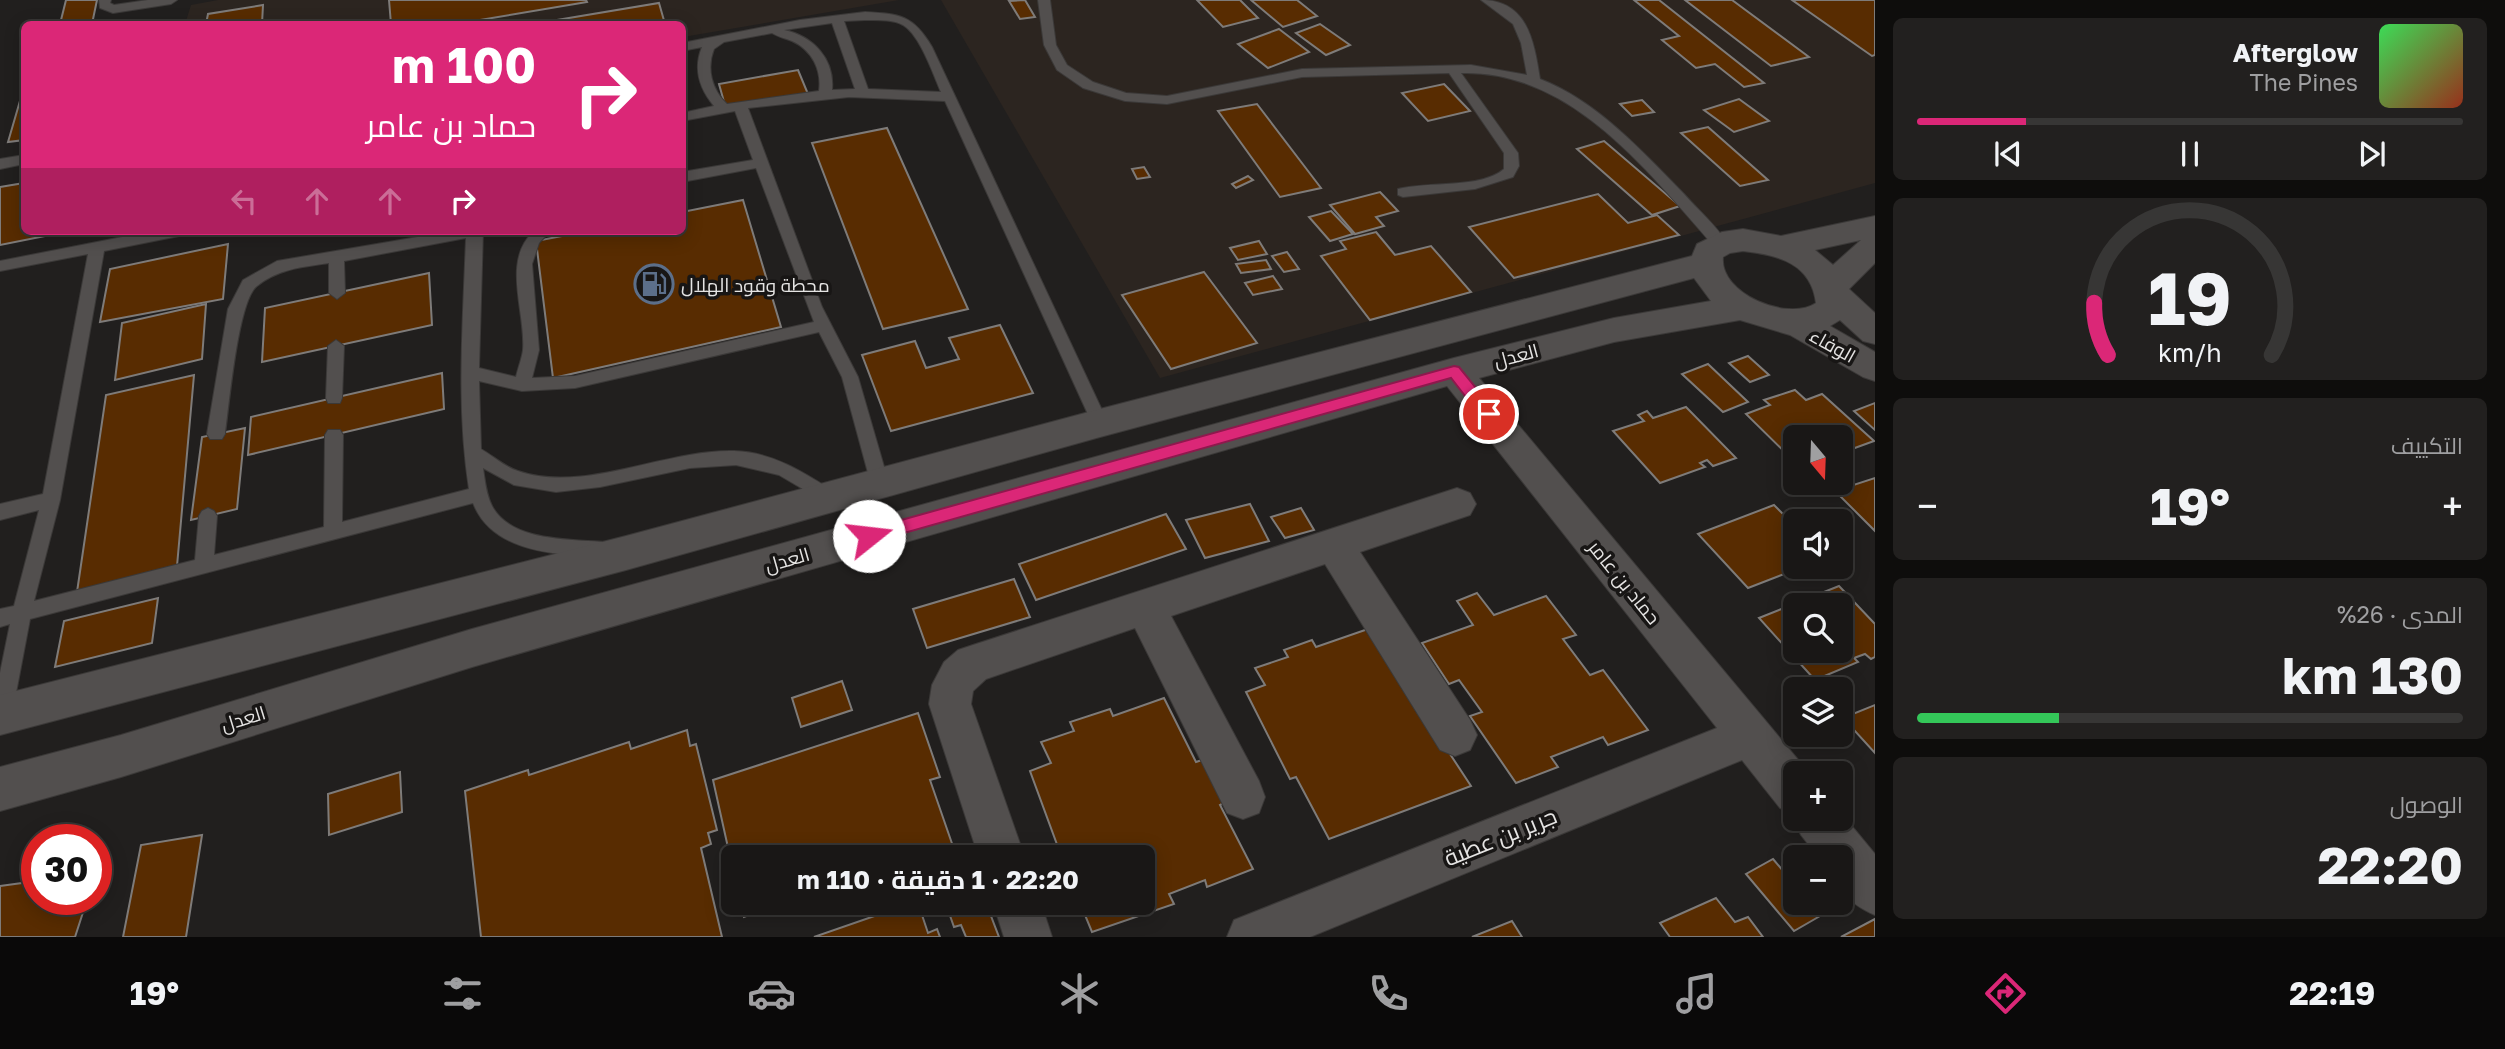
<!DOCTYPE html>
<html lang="ar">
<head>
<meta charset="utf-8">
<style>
  body { margin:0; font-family:"Golos Text",Cairo,sans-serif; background:#22201f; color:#f1f3f6; direction:rtl; height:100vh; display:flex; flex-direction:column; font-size:26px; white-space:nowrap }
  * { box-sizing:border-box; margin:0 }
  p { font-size:23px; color:#9f9fa1 }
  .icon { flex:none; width:38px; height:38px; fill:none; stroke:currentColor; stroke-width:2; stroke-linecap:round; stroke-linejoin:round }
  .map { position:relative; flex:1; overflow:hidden; direction:ltr }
  .drawer { display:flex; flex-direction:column; gap:18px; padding:18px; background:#0e0d0c; width:630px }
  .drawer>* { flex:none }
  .banner { position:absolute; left:21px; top:21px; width:665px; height:214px; border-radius:10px; box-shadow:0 4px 18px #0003,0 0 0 2px #373635; direction:rtl; background:#db2777; color:#fff; overflow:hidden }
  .needle { width:46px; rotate:161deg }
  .controls { position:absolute; left:1783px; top:425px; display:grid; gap:14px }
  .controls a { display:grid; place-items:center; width:70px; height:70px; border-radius:10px; background:#191716; box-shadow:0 4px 18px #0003,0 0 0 2px #373635; font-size:35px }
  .speed { position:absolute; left:21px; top:824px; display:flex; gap:14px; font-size:35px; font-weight:700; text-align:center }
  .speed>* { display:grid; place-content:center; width:91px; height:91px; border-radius:50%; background:#191716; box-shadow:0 4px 18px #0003,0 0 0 2px #373635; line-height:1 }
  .speed .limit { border:10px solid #d22; background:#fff; color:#111 }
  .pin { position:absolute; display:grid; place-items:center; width:60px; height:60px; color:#fff; margin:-30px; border:4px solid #fff; border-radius:50%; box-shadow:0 2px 7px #0007 }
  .me { position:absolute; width:77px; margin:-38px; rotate:74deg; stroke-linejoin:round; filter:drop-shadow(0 0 5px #0008) }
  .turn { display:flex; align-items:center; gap:24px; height:147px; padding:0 35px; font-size:32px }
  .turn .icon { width:91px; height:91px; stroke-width:2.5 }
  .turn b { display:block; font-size:49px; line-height:60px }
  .lanes { display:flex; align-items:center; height:66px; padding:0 35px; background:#0003; justify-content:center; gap:35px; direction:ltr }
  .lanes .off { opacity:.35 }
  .big { font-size:52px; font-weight:700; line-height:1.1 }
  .drawer .widget { flex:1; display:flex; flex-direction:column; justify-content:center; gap:10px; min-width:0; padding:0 24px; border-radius:10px; background:#22201f }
  .drawer .dial { align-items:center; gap:0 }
  .dial svg { height:182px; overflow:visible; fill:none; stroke:#373635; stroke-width:7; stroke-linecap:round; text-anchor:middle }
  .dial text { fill:#f1f3f6; stroke:none }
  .song { display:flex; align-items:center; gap:21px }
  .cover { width:84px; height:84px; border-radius:10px; background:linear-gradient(135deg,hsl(130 70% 55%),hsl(10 70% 35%)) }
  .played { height:7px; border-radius:4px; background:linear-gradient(90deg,#db2777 20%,#373635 20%) }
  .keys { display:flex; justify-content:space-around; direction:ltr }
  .heat { display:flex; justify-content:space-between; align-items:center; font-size:38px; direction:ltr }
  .charge { height:10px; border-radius:5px; background:linear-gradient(90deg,#34c759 26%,#373635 0) }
  .trip { position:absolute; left:721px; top:845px; width:434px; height:70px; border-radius:10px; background:#191716; box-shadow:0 4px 18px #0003,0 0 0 2px #373635; font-weight:700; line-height:70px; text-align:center; direction:rtl }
  .dock { display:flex; height:112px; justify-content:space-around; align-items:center; background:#0a0909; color:#9f9fa1 }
  .dock .icon { width:49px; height:49px }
  .dock .on { color:#db2777 }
  .dock b { font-size:32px; color:#f1f3f6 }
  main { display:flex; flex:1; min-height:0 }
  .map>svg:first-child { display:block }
  .built { fill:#2c2520 }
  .building { fill:#582c01; stroke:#7e7b79; stroke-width:2; fill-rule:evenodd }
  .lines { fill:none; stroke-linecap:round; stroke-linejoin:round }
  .lane-casing { stroke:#3b3938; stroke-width:2 }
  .street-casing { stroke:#3b3938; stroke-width:2 }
  .lane { fill:#524f4e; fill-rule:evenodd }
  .street { fill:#524f4e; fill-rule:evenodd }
  .route { fill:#db2777; stroke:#8e194d; stroke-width:2 }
  .labels { text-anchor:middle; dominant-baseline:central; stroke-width:7; stroke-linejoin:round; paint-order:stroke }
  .poi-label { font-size:19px; fill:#e5e4e3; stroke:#181615; text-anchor:start }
  .street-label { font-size:19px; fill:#e5e4e3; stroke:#181615 }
  .near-street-label { font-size:23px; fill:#e5e4e3; stroke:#181615 }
</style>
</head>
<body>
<main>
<section class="drawer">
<div class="widget">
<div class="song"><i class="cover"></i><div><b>Afterglow</b><p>The Pines</p></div></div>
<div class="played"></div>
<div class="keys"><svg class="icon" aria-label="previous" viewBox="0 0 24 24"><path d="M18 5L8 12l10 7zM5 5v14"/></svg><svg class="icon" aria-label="pause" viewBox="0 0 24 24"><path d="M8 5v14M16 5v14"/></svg><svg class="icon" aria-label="next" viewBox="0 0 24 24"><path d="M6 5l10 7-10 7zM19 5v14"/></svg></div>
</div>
<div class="widget dial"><svg viewBox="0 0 100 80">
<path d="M14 69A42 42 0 1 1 86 69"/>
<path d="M14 69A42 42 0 0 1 8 46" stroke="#db2777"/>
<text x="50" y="56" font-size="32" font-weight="700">19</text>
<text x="50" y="72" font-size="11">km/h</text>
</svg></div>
<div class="widget"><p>التكييف</p>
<div class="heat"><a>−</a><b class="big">19°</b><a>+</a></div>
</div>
<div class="widget"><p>المدى · 26%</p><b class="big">130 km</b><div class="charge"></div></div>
<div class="widget"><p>الوصول</p><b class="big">22:20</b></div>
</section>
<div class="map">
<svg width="1875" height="937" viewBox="0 0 1875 937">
  <rect width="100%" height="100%" fill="#211f1e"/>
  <g class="built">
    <polygon points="218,0 899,0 683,37 682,24 185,24 191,5"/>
    <polygon points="941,0 1875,0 1875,183 1160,378"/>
  </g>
  <g class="building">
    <polygon points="66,0 97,0 92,24 60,24"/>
    <polygon points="389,0 586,0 587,2 456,24 391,24"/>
    <polygon points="1025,0 1035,17 1020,19 1009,1"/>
    <polygon points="1197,0 1240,0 1258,18 1223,27"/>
    <polygon points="1251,0 1297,0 1317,16 1283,27"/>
    <polygon points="1634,0 1659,0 1764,83 1744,87 1715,64 1696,68 1662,40 1679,36"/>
    <polygon points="1685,0 1732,0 1809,57 1771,66"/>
    <polygon points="1792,0 1875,0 1875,55 1872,56"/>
    <polygon points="659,3 665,24 533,24"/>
    <polygon points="263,5 262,24 206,24 208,14"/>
    <polygon points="1320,24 1350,45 1326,55 1296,33"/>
    <polygon points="1279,29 1309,52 1268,68 1238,44"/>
    <polygon points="798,70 808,94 726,109 719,84"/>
    <polygon points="1444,84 1470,111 1428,121 1402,93"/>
    <polygon points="22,94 24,94 24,140 8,142"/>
    <polygon points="1739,99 1769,121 1734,132 1704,110"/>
    <polygon points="1642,100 1654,112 1632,116 1620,104"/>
    <polygon points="1257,104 1321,188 1280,197 1218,111"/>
    <polygon points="1708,127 1768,180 1740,186 1681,133"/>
    <polygon points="887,128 968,309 883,329 812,143"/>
    <polygon points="1604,141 1680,206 1652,215 1577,149"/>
    <polygon points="1144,167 1150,177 1137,179 1132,169"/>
    <polygon points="1248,176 1253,180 1236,188 1232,184"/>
    <polygon points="24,183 24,231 70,231 0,245 0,187"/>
    <polygon points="1380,192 1398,211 1376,217 1384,226 1355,234 1330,205"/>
    <polygon points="1598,194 1628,223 1657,215 1679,235 1514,278 1469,227"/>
    <polygon points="743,200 781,327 553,378 536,241 588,231 682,231 682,212"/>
    <polygon points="1331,211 1353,234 1330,241 1309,217"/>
    <polygon points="1376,232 1395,255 1431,246 1471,292 1370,320 1321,256 1346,249 1340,241"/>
    <polygon points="1259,241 1267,254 1238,260 1230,248"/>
    <polygon points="228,244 223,299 100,322 110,269"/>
    <polygon points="1287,252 1299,269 1284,272 1272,256"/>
    <polygon points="1266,260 1271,269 1241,273 1236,264"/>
    <polygon points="1204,272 1257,343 1171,369 1122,295"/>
    <polygon points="429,273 432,325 262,362 265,308"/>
    <polygon points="1273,276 1282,289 1253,295 1245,283"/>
    <polygon points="206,304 202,359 115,380 122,323"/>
    <polygon points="1000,325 1033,393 891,431 862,355 915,341 926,368 959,359 949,338"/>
    <polygon points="1748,356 1769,375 1750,382 1729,363"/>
    <polygon points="1708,364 1748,402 1723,412 1682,374"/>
    <polygon points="442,373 444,409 248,455 251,417"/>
    <polygon points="194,375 177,566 77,592 106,395"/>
    <polygon points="1795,390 1806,400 1822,394 1874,441 1841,453 1841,438 1796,438 1796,463 1746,414 1770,405 1764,400"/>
    <polygon points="1875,403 1875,430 1854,411"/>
    <polygon points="1686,407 1736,458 1713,466 1707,460 1700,463 1705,467 1660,483 1613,431 1644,421 1638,415 1647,411 1653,418"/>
    <polygon points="245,428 237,509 191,520 202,437"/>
    <polygon points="1875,478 1875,531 1835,491"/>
    <polygon points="1250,504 1269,541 1205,558 1186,520"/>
    <polygon points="1774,505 1796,527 1796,562 1791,564 1797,569 1748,588 1698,534"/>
    <polygon points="1301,508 1314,530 1285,538 1271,517"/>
    <polygon points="1166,514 1186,549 1036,600 1019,564"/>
    <polygon points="1014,579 1030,617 927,648 913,609"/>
    <path d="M1839,586L1875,624V657L1871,659L1865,654L1854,658L1858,662L1815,680L1759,618ZM1796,606H1841V651H1796Z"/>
    <polygon points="1477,593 1494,615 1546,596 1576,635 1563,639 1590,675 1603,670 1648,730 1608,745 1603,737 1551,757 1558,767 1516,783 1470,716 1482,712 1459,680 1449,684 1422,643 1473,625 1457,601"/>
    <polygon points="158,598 152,643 55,667 64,621"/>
    <polygon points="1368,629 1471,786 1329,839 1296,777 1290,779 1246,692 1265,685 1255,668 1288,657 1284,650 1312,640 1316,647"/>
    <polygon points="842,681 852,710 801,727 792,698"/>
    <polygon points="1164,698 1196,762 1202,760 1224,803 1220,805 1253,869 1207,887 1205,880 1169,894 1174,904 1092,932 1080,903 1143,903 1143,858 1062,858 1030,771 1051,763 1041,742 1074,731 1070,722 1110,709 1113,716"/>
    <polygon points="1875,705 1875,753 1843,718"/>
    <polygon points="918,713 940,777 930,780 957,858 733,858 733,870 713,780"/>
    <polygon points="687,730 690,746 696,744 717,830 708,833 711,844 701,848 722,937 481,937 465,791 528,770 529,775 629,742 631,749"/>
    <polygon points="400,772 402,812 329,835 328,794"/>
    <polygon points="202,835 186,937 123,937 141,845"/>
    <polygon points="1773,859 1796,886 1796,903 1810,903 1820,916 1794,931 1746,874"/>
    <polygon points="37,881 37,900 87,900 75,937 0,937 0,886"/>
    <polygon points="1716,898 1735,922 1748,917 1763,937 1670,937 1660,923"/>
    <polygon points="741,903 782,903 744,917"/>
    <polygon points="912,903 918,903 928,933 937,929 940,937 814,937"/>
    <polygon points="938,903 986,903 999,937 966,937 961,925 954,927 948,910 942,912"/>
    <polygon points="1875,919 1875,937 1841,937"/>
    <polygon points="1512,921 1522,937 1472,937"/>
  </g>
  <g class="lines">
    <g class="lane-casing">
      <g id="lane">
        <polygon points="99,0 111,0 110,3 114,5 148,0 177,0 171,4 113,13 100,8"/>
        <path d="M1038,0H1050L1056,45L1067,65L1093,82L1126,93L1167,96L1302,69L1471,65L1527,75L1521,43L1513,24L1481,0C1528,0 1534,42 1540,79C1597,101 1642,151 1684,194C1698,210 1716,225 1727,243L1725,247H1715C1648,172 1572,70 1461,73L1518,153L1519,166L1513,177L1475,189L1403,197L1398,195V189C1428,181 1481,189 1504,169V153L1449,73L1302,77L1167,104L1125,101L1083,88L1057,70L1044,45Z"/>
        <path d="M865,12C900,14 913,15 932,47L1108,423L1106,428H1094L1092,423L945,101L849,97L748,108L822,307L858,377L889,484L886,489L880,491L874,489L871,484L842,377L819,332L575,388L522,391L479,381L481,449C493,456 505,467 518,471C584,494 665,449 734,451C773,452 805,473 836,493L839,498L836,503L830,505L779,475L736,465L690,468L600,487L556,492L514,485L483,468C485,481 486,494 492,506C511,542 571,539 605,542L612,544L614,550L612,556L605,558C558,554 493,554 473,503L30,619L12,714L9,721L0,723V673L10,624L0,627V609L14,606L39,510L0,520V504L43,494L88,254L0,271V261L153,231H186L179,236L104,251L60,500L34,601L195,560L199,516L202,511L208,508L214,511L217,516L214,555L324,527L325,435L328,430H340L343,435L342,522L469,489C456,406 463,322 466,238L344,261L345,293L337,299L329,293V263C302,267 278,269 257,286C238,300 229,406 225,434L222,439H210L207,434L228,309L243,280L277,261L453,231H483L479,368L516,377C518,368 522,358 523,350C526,312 501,261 534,231H550L539,243L532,264L539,350L532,378L575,376L814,322L756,168L682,182V172L753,160L735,111L682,121V113L714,106C699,88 693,69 702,47L682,51V43L800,20ZM865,20C877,20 892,19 903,25C920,35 933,74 941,92L868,89L844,21ZM832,23L855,89L832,90C835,59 813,36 784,30ZM772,33C778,37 785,38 792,41C812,50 822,70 819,91L727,104C712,90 706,69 714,49L724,42Z"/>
        <polygon points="24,155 24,164 0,169 0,159"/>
        <polygon points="336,340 344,346 342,398 340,403 328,403 326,398 328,346"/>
      </g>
    </g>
    <g class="street-casing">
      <g id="street">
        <path d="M1875,216V263L1849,289L1875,313V344L1863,341L1840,320L1830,326L1875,352V381L1863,377L1790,335L1740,320L1614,342L1479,378L1810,774H1796V814L1780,808L1742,760L1310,937H1227L1234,920L1717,728L1447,386L472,667L121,777L0,811V767L121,735L472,629L1454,358L1614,318L1711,301L1694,278L1100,437L626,570L0,735V695L626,536L1100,409L1692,256L1697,244L1722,232L1743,229L1781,236ZM1861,240L1833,265L1815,250ZM1743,251C1778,255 1811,263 1816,303C1788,322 1719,294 1723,257L1730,253Z"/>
        <polygon points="1457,488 1470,493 1476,504 1470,515 1360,552 1470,720 1477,735 1470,750 1455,756 1440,750 1325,564 1171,616 1259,781 1265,797 1259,813 1243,819 1227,813 1135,628 986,679 973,691 971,704 1025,858 979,858 929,704 932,685 944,662 958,650 973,645"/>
        <path d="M1841,813L1875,854V915C1843,901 1841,890 1841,858H1819L1801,835L1794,819L1796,816V819H1841Z"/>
        <polygon points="993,903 1041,903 1052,937 1004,937"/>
      </g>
    </g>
    <use href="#lane" class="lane"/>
    <use href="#street" class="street"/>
  </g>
  <polygon class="route" points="1454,366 1459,367 1494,410 1496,414 1494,419 1483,419 1451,378 869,543 863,541 861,536 863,531 869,529"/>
  <defs>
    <g id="fuel-ring" transform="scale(2.0125)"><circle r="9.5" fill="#181615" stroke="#5c6f8a" stroke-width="1.5"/><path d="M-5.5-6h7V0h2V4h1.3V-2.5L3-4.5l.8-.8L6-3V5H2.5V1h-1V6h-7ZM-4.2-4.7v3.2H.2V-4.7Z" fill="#5c6f8a"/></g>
  </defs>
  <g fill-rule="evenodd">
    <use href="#fuel-ring" x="654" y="284"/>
  </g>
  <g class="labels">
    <g class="poi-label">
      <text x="681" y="284">محطة وقود الهلال</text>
    </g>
    <g class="street-label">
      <text transform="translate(1833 345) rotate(29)">الوفاء</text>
      <text transform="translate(1516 355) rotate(-15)">العدل</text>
      <text transform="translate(787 559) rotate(-16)">العدل</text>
      <text transform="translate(1625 582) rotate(51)">حماد بن عامر</text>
      <text transform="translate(243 718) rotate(-17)">العدل</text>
    </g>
    <g class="near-street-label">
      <text transform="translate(1500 836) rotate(-22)">جرير بن عطية</text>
    </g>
  </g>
</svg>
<div class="controls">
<a><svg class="needle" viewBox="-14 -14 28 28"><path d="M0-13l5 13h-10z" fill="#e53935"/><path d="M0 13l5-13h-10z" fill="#9f9fa1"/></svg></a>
<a><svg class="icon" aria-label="sound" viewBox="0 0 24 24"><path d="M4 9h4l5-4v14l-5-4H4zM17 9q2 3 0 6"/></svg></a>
<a><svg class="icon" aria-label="search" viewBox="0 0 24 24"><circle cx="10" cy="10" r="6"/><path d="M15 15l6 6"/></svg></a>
<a><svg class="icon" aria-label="layers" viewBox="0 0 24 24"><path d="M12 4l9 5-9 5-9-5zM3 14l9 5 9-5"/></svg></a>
<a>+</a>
<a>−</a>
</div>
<div class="speed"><div class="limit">30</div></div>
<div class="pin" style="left:1489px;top:414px;background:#d93025"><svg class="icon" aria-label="arrive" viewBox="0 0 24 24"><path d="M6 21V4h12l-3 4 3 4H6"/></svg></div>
<svg class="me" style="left:869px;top:536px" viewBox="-20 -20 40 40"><circle r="19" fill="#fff"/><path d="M0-13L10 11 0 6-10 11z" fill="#db2777"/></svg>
<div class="trip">22:20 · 1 دقيقة · 110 m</div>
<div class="banner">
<div class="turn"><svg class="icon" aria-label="right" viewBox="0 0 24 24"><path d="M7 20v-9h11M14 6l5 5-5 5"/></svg><div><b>100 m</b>حماد بن عامر</div></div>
<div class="lanes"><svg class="icon off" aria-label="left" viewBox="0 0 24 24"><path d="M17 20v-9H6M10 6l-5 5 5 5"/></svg><svg class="icon off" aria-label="ahead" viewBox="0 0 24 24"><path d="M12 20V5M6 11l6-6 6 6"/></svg><svg class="icon off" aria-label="ahead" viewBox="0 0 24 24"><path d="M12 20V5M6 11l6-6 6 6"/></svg><svg class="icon" aria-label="right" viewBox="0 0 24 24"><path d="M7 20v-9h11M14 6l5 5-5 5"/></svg></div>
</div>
</div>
</main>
<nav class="dock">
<b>22:19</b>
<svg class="icon on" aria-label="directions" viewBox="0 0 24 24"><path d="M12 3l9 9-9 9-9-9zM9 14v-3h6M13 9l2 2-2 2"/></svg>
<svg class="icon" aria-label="music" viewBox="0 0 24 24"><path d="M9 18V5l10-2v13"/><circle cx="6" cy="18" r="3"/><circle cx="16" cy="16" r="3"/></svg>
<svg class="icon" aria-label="phone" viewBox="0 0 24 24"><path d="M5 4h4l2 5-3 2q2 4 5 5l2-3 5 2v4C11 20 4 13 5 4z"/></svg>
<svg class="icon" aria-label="climate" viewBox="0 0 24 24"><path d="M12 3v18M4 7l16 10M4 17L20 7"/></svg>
<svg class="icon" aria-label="car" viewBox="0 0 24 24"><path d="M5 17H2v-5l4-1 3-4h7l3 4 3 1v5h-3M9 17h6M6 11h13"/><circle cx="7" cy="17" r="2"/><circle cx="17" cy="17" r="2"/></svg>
<svg class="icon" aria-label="filters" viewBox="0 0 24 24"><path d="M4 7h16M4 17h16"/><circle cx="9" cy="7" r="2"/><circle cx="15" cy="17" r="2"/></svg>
<b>19°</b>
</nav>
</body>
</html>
